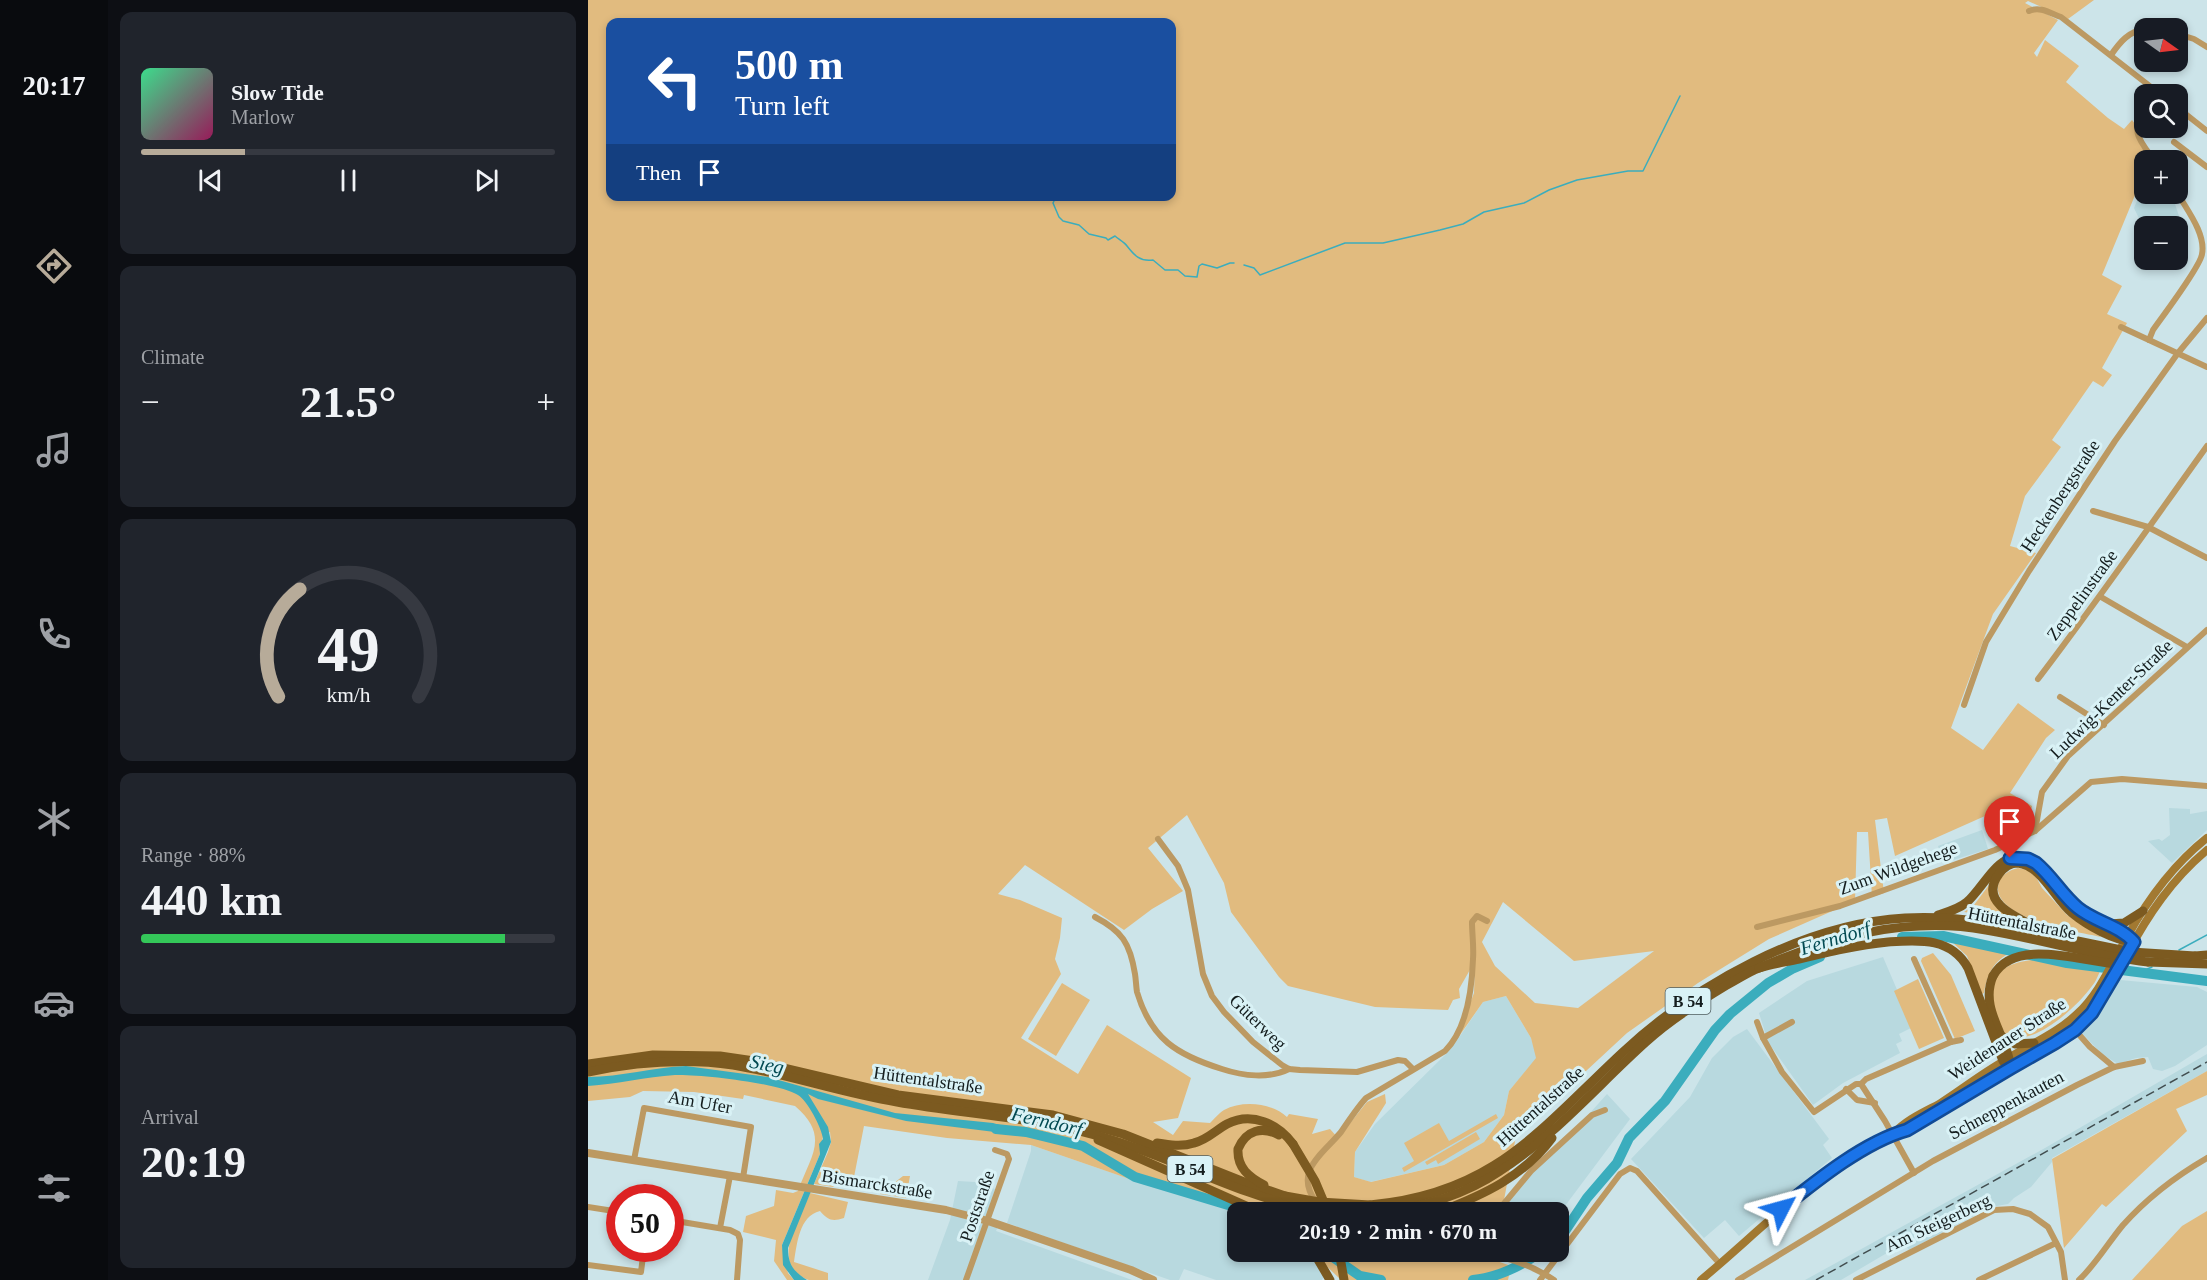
<!DOCTYPE html>
<html lang="en">
<head>
<meta charset="utf-8">
<style>
  body { margin:0; font-family:"Times New Roman",serif; background:#20242c; color:#f1f3f6; height:100vh; display:flex; flex-direction:column; font-size:22px; white-space:nowrap }
  * { box-sizing:border-box; margin:0 }
  p { font-size:20px; color:#9ea1a6 }
  .icon { flex:none; width:33px; height:33px; fill:none; stroke:currentColor; stroke-width:2; stroke-linecap:round; stroke-linejoin:round }
  .map { position:relative; flex:1; overflow:hidden }
  .drawer { display:flex; flex-direction:column; gap:12px; padding:12px; background:#0d0f14; width:480px }
  .drawer>* { flex:none }
  .hud { position:absolute; left:18px; top:18px; width:570px; height:183px; border-radius:12px; box-shadow:0 3px 9px #0003; background:#1a4fa0; color:#fff; overflow:hidden }
  .needle { width:39px; rotate:104deg }
  .fabs { position:absolute; left:1546px; top:18px; display:grid; gap:12px }
  .fabs a { display:grid; place-items:center; width:54px; height:54px; border-radius:12px; background:#171b24; box-shadow:0 3px 9px #0003; font-size:30px }
  .speed { position:absolute; left:18px; top:1184px; display:flex; gap:12px; font-size:30px; font-weight:700; text-align:center }
  .speed>* { display:grid; place-content:center; width:78px; height:78px; border-radius:50%; background:#171b24; box-shadow:0 3px 9px #0003; line-height:1 }
  .speed .limit { border:9px solid #d22; background:#fff; color:#111 }
  .pin { position:absolute; display:grid; place-items:center; width:51px; height:51px; color:#fff; margin:-62px -26px; border-radius:50% 50% 50% 0; rotate:-45deg; box-shadow:0 0 6px #0007 }
  .pin .icon { rotate:45deg }
  .me { position:absolute; width:66px; margin:-33px; rotate:51deg; stroke-linejoin:round; filter:drop-shadow(0 0 4px #0008) }
  .turn { display:flex; align-items:center; gap:21px; height:126px; padding:0 30px; font-size:27px }
  .turn .icon { width:78px; height:78px; stroke-width:2.5 }
  .turn b { display:block; font-size:42px; line-height:51px }
  .then { display:flex; align-items:center; height:57px; padding:0 30px; background:#0003; gap:12px; font-size:22px }
  .big { font-size:45px; font-weight:800; line-height:1.1 }
  .drawer .tile { flex:1; display:flex; flex-direction:column; justify-content:center; gap:9px; min-width:0; padding:0 21px; border-radius:12px; background:#20242c }
  .drawer .dial { align-items:center; gap:0 }
  .dial svg { height:156px; overflow:visible; fill:none; stroke:#363941; stroke-width:7; stroke-linecap:round; text-anchor:middle }
  .dial text { fill:#f1f3f6; stroke:none }
  .song { display:flex; align-items:center; gap:18px }
  .cover { width:72px; height:72px; border-radius:9px; background:linear-gradient(135deg,hsl(150 70% 55%),hsl(330 70% 35%)) }
  .played { height:6px; border-radius:3px; background:linear-gradient(90deg,#b7ab99 25%,#363941 25%) }
  .keys { display:flex; justify-content:space-around; direction:ltr }
  .heat { display:flex; justify-content:space-between; align-items:center; font-size:33px; direction:ltr }
  .charge { height:9px; border-radius:4px; background:linear-gradient(90deg,#34c759 88%,#363941 0) }
  .trip { position:absolute; left:639px; top:1202px; width:342px; height:60px; border-radius:12px; background:#171b24; box-shadow:0 3px 9px #0003; font-weight:800; line-height:60px; text-align:center }
  main { display:flex; flex:1; min-height:0 }
  .dock { display:flex; flex-direction:column; width:108px; justify-content:space-around; align-items:center; background:#090b0e; color:#9ea1a6 }
  .dock .icon { width:42px; height:42px }
  .dock .current { color:#b7ab99 }
  .dock b { font-size:27px; color:#f1f3f6 }
  .map>svg:first-child { display:block }
  .built { fill:#b8d9df }
  .green { fill:#e1bb7f; fill-rule:evenodd }
  .water { fill:#3badbd }
  .lines { fill:none; stroke-linecap:round; stroke-linejoin:round }
  .stream { stroke:#3badbd; stroke-width:1.5 }
  .river { stroke:#3badbd; stroke-width:10 }
  .minor { stroke:#bc9962; stroke-width:6 }
  .tertiary { stroke:#bc9962; stroke-width:8 }
  .secondary { stroke:#a27931; stroke-width:8 }
  .trunk { stroke:#7c5a20; stroke-width:9 }
  .rail { stroke:#414d4f; stroke-width:1.5; stroke-dasharray:9 4.5; stroke-linecap:butt }
  .trunk-bridge { stroke:#7c5a20; stroke-width:9 }
  .route-casing { stroke:#114b97; stroke-width:15 }
  .route { stroke:#1a73e8; stroke-width:10 }
  .labels { text-anchor:middle; dominant-baseline:central; stroke-width:6; stroke-linejoin:round; paint-order:stroke }
  .shield { fill:#d9f2f6; stroke:#4f5d5f; stroke-width:1.5 }
  .shield-label { font-size:16px; font-weight:bold; fill:#141d1e }
  .street-label { font-size:18px; fill:#141d1e; stroke:#d9f2f6 }
  .water-label { font-size:20px; font-style:italic; fill:#034a52; stroke:#d9f2f6 }
</style>
</head>
<body>
<main>
<nav class="dock">
<b>20:17</b>
<svg class="icon current" aria-label="directions" viewBox="0 0 24 24"><path d="M12 3l9 9-9 9-9-9zM9 14v-3h6M13 9l2 2-2 2"/></svg>
<svg class="icon" aria-label="music" viewBox="0 0 24 24"><path d="M9 18V5l10-2v13"/><circle cx="6" cy="18" r="3"/><circle cx="16" cy="16" r="3"/></svg>
<svg class="icon" aria-label="phone" viewBox="0 0 24 24"><path d="M5 4h4l2 5-3 2q2 4 5 5l2-3 5 2v4C11 20 4 13 5 4z"/></svg>
<svg class="icon" aria-label="climate" viewBox="0 0 24 24"><path d="M12 3v18M4 7l16 10M4 17L20 7"/></svg>
<svg class="icon" aria-label="car" viewBox="0 0 24 24"><path d="M5 17H2v-5l4-1 3-4h7l3 4 3 1v5h-3M9 17h6M6 11h13"/><circle cx="7" cy="17" r="2"/><circle cx="17" cy="17" r="2"/></svg>
<svg class="icon" aria-label="filters" viewBox="0 0 24 24"><path d="M4 7h16M4 17h16"/><circle cx="9" cy="7" r="2"/><circle cx="15" cy="17" r="2"/></svg>
</nav>
<section class="drawer">
<div class="tile">
<div class="song"><i class="cover"></i><div><b>Slow Tide</b><p>Marlow</p></div></div>
<div class="played"></div>
<div class="keys"><svg class="icon" aria-label="previous" viewBox="0 0 24 24"><path d="M18 5L8 12l10 7zM5 5v14"/></svg><svg class="icon" aria-label="pause" viewBox="0 0 24 24"><path d="M8 5v14M16 5v14"/></svg><svg class="icon" aria-label="next" viewBox="0 0 24 24"><path d="M6 5l10 7-10 7zM19 5v14"/></svg></div>
</div>
<div class="tile"><p>Climate</p>
<div class="heat"><a>−</a><b class="big">21.5°</b><a>+</a></div>
</div>
<div class="tile dial"><svg viewBox="0 0 100 80">
<path d="M14 69A42 42 0 1 1 86 69"/>
<path d="M14 69A42 42 0 0 1 25 14" stroke="#b7ab99"/>
<text x="50" y="56" font-size="32" font-weight="700">49</text>
<text x="50" y="72" font-size="11">km/h</text>
</svg></div>
<div class="tile"><p>Range · 88%</p><b class="big">440 km</b><div class="charge"></div></div>
<div class="tile"><p>Arrival</p><b class="big">20:19</b></div>
</section>
<div class="map">
<svg width="1619" height="1280" viewBox="0 0 1619 1280">
  <rect width="100%" height="100%" fill="#cce4e9"/>
  <g class="built">
    <polygon points="1557,182 1557,194 1581,194 1587,204 1597,234 1590,238 1590,226 1557,226 1557,231 1546,208"/>
    <polygon points="1581,808 1602,809 1602,814 1619,811 1619,830 1584,863 1560,841 1571,839 1574,841 1582,835"/>
    <polygon points="1394,830 1400,849 1356,863 1350,846"/>
    <polygon points="1295,957 1325,1027 1311,1034 1314,1041 1308,1044 1312,1053 1255,1083 1225,1105 1180,1042 1171,1013 1219,981"/>
    <polygon points="1532,980 1609,987 1619,992 1619,1045 1587,1066 1574,1071 1565,1069 1560,1057 1548,1058 1530,1064 1514,1054 1493,1032 1502,1024"/>
    <polygon points="918,996 943,1038 949,1058 921,1091 916,1115 896,1142 856,1165 782,1182 766,1177 767,1152 787,1124 858,1054 872,1036 895,1002"/>
    <polygon points="1159,1029 1241,1139 1235,1145 1244,1158 1151,1236 1137,1220 1116,1238 1043,1159 1102,1097 1124,1058 1145,1037"/>
    <polygon points="1619,1054 1619,1071 1464,1158 1464,1162 1443,1187 1426,1198 1420,1204 1403,1207 1321,1250 1316,1243 1253,1280 1217,1280 1457,1148"/>
    <polygon points="1019,1094 1042,1119 971,1214 970,1212 903,1212 984,1133"/>
    <polygon points="443,1145 553,1183 655,1212 650,1212 650,1251 723,1251 740,1268 734,1280 628,1280 596,1269 591,1280 582,1280 419,1223 443,1151"/>
    <polygon points="370,1181 387,1182 407,1189 399,1217 412,1222 408,1231 544,1280 340,1280 362,1220"/>
  </g>
  <g class="green">
    <path d="M0,0H1506L1480,19L1440,1L1437,3L1470,20L1446,53L1449,57L1457,40L1491,66L1478,82L1520,118L1536,129L1544,120L1551,129L1562,159L1557,160V171L1514,275L1534,286L1519,314L1539,323L1514,368L1524,375L1515,387L1505,381L1464,440L1473,447L1437,496L1422,546L1448,553L1405,614L1363,728L1395,750L1430,703L1467,730L1458,738L1422,793L1444,806L1443,813L1424,804L1307,856L1299,818L1287,820L1296,893L1284,897L1280,832H1269L1267,901L1181,939L1110,983L1039,1033L928,1136L916,1200L903,1212H655L553,1183L443,1145L359,1138L276,1126L266,1177L306,1183L315,1176H322L318,1198L292,1194L293,1189L253,1181L245,1187L226,1184L240,1152L243,1142L242,1132L235,1135C235,1141 231,1147 232,1154L194,1245L200,1273L206,1280H199L186,1261L188,1240L155,1232L158,1216L186,1206L188,1190L205,1193L210,1191C222,1156 243,1137 207,1106L156,1095L155,1099L106,1092L55,1091L42,1097L0,1101ZM22,22H584V196H22ZM599,815L636,883L643,912L691,977L700,986L787,1007L860,1010L865,1000L872,998L871,989L887,961L886,993L867,1042L895,1002L918,996L943,1038L948,1058L921,1091L916,1115L896,1142L856,1165L783,1182L766,1177L767,1152L798,1103L797,1094L779,1102L750,1138L742,1129L724,1134L730,1119L701,1114L699,1117C684,1103 655,1100 636,1110C631,1113 626,1119 622,1123L595,1121L585,1135L565,1122L590,1118L603,1078L519,1025L490,1074L433,1038L473,974L467,959L472,938L474,918L432,900L410,894L437,865L536,930L564,909L595,891L560,848ZM915,902L986,961L1066,951L990,1008L947,1003L907,966L894,942Z"/>
    <path d="M1430,868L1439,870L1448,877L1454,888L1479,915L1513,937C1490,932 1406,919 1410,886C1411,876 1421,870 1430,868Z"/>
    <path d="M1401,885L1403,886C1403,901 1409,908 1420,919L1376,912L1386,905Z"/>
    <path d="M1361,939L1420,954C1404,963 1399,976 1396,993L1394,994L1379,956Z"/>
    <polygon points="1345,953 1363,975 1387,1031 1367,1039 1333,961 1334,958"/>
    <path d="M1454,959L1513,969C1510,975 1508,982 1504,986C1489,1007 1445,1048 1418,1036C1414,1027 1406,1016 1405,1006C1399,968 1423,961 1454,959Z"/>
    <polygon points="1330,979 1356,1038 1331,1049 1306,991"/>
    <polygon points="474,983 502,1000 468,1056 440,1039"/>
    <polygon points="1619,1071 1619,1095 1588,1109 1599,1131 1518,1207 1514,1204 1476,1248 1464,1159"/>
    <polygon points="908,1114 910,1118 816,1172 814,1168 826,1161 816,1143 851,1123 861,1141"/>
    <polygon points="888,1132 892,1139 850,1164 848,1160 839,1165 837,1162"/>
    <path d="M222,1193L260,1202L256,1218C244,1222 240,1220 232,1211C211,1216 209,1244 206,1262L240,1273V1280C234,1280 227,1280 221,1280C217,1279 212,1276 209,1273C187,1254 214,1214 222,1193Z"/>
    <polygon points="1619,1211 1619,1280 1544,1280 1594,1226"/>
    <polygon points="723,1251 860,1251 858,1253 889,1254 923,1266 920,1280 753,1280"/>
  </g>
  <path class="water" d="M98,1066L180,1077L307,1113L405,1123L422,1128L423,1134L318,1121L230,1099L220,1094L240,1127L243,1142L200,1248C200,1264 205,1271 219,1280H206L195,1265L194,1245L232,1154L231,1144L235,1139C234,1128 219,1100 210,1095C190,1083 112,1074 87,1075C58,1077 29,1084 0,1086V1077C33,1077 65,1067 98,1066Z"/>
  <g class="lines">
    <g class="stream">
      <path d="M465,196L467,199L465,203L471,217L475,221L491,225L501,234L518,238L520,240L527,236C530,239 536,242 539,246C546,255 552,262 565,260L577,270H590L597,276L609,277L611,266L614,264L629,268L642,263H646"/>
      <polyline points="656,265 666,268 672,275 757,243 795,243 852,230 875,224 896,212 936,203 961,190 989,180 1040,171 1055,171 1092,96"/>
      <polyline points="1591,950 1619,935"/>
      <polyline points="1549,973 1564,967"/>
    </g>
    <g class="river">
      <polyline points="1314,937 1355,936 1479,963 1619,981"/>
      <polyline points="408,1129 438,1132 495,1146 547,1177 660,1211 689,1212"/>
      <polyline points="970,1237 975,1234 999,1198 1029,1163 1041,1138 1077,1101 1127,1030 1142,1014 1180,983 1204,969 1232,957"/>
      <polyline points="736,1251 772,1276 793,1280"/>
      <path d="M885,1280C909,1278 935,1265 954,1251"/>
    </g>
    <g class="minor">
      <path d="M1441,11C1452,6 1462,13 1473,17L1572,94"/>
      <polyline points="1590,34 1606,39 1619,47"/>
      <path d="M1523,55C1532,42 1541,31 1557,29"/>
      <polyline points="1590,108 1619,131"/>
      <path d="M1557,109C1541,131 1552,141 1566,160"/>
      <polyline points="1586,142 1619,167"/>
      <path d="M1590,194C1599,210 1618,234 1614,254C1613,266 1574,317 1565,330L1561,340L1619,367"/>
      <polyline points="1533,327 1561,340"/>
      <polyline points="1505,511 1560,527 1619,558"/>
      <polyline points="1513,597 1599,647"/>
      <path d="M1450,679C1508,603 1563,524 1619,446"/>
      <polyline points="1472,697 1516,725"/>
      <polyline points="1376,705 1398,642 1441,571 1527,441 1590,353 1619,318"/>
      <polyline points="1447,831 1454,792 1480,756 1619,630"/>
      <polyline points="570,839 590,866 600,890 615,974 624,996 636,1012 665,1042 694,1065 701,1069 712,1070 769,1072 810,1060 817,1061 825,1069"/>
      <path d="M507,917C534,931 542,943 547,974C548,980 548,986 549,992C563,1039 589,1055 634,1069C655,1076 681,1079 701,1069"/>
      <polyline points="1169,927 1252,906 1407,850 1447,831 1503,782 1534,779 1619,786"/>
      <polyline points="1326,959 1363,1042"/>
      <polyline points="1169,1022 1175,1038"/>
      <polyline points="1204,1022 1175,1038 1194,1072 1226,1112 1268,1084 1273,1084 1278,1079 1363,1042 1373,1040"/>
      <polyline points="1487,1030 1502,1047 1526,1067"/>
      <polyline points="1273,1084 1297,1121 1326,1173"/>
      <polyline points="1258,1089 1269,1100 1287,1103"/>
      <polyline points="46,1160 56,1108 163,1127 155,1178"/>
      <path d="M728,1202C705,1171 735,1154 753,1132C761,1120 769,1108 778,1098L857,1051C879,1029 884,989 885,959C886,947 884,934 884,922L889,916L899,921"/>
      <polyline points="0,1207 32,1212"/>
      <polyline points="909,1212 943,1171 1004,1115 1017,1110"/>
      <polyline points="82,1220 142,1230 150,1234 152,1240 149,1280"/>
      <polyline points="132,1228 142,1176"/>
      <path d="M785,1251L812,1259L884,1252C913,1255 942,1264 966,1280"/>
      <polyline points="0,1265 53,1272 56,1248"/>
      <polyline points="378,1280 421,1159 419,1154 407,1150"/>
      <polyline points="952,1280 1032,1174 1042,1168 1049,1171 1132,1264"/>
      <polyline points="1150,1280 1345,1161 1489,1085 1526,1067 1555,1061"/>
      <polyline points="1268,1280 1406,1210 1425,1209 1442,1214 1460,1227 1473,1252 1477,1280"/>
      <polyline points="1391,1280 1468,1243"/>
      <path d="M1491,1280C1508,1264 1520,1243 1535,1225C1559,1198 1588,1176 1619,1158"/>
    </g>
    <polyline class="tertiary" points="0,1153 358,1210 400,1221 543,1270 565,1280"/>
    <g class="secondary">
      <path d="M1305,1134C1318,1120 1334,1113 1351,1104C1373,1090 1393,1074 1416,1061C1440,1045 1468,1034 1489,1014C1512,993 1523,964 1539,937C1559,901 1586,864 1619,838"/>
      <path d="M1113,1280C1166,1236 1213,1186 1274,1152C1289,1143 1302,1135 1319,1130C1353,1110 1386,1088 1421,1069C1449,1053 1483,1039 1504,1013C1518,996 1528,974 1539,954C1560,915 1584,879 1619,850"/>
    </g>
    <g class="trunk">
      <path d="M1350,915C1360,912 1371,909 1379,902C1400,883 1415,839 1450,865C1465,876 1474,893 1488,906C1505,922 1530,925 1546,942"/>
      <polyline points="1521,924 1536,923 1555,911"/>
      <path d="M1454,930C1435,920 1388,904 1411,874C1416,867 1422,863 1430,863C1454,866 1467,899 1484,913C1500,926 1525,940 1546,942"/>
      <polyline points="1607,956 1619,955"/>
      <polyline points="1560,962 1619,964"/>
      <path d="M1405,976C1391,1009 1419,1035 1423,1068"/>
      <polyline points="1412,1035 1427,1044 1446,1043"/>
      <polyline points="0,1064 65,1055 132,1056 166,1061 310,1095 465,1115 535,1134 656,1182 697,1196"/>
      <path d="M0,1072C48,1062 96,1058 145,1065C200,1074 253,1093 309,1102C381,1115 453,1117 524,1140C589,1160 649,1194 716,1208"/>
      <polyline points="510,1140 672,1212"/>
      <path d="M569,1143C581,1145 594,1147 606,1143C619,1140 628,1130 639,1124C664,1111 690,1124 705,1144"/>
      <path d="M676,1185C661,1177 649,1168 650,1149C658,1130 674,1126 691,1135"/>
      <path d="M782,1205C906,1194 951,1130 1035,1052C1108,984 1216,924 1317,918C1370,915 1419,925 1470,937"/>
      <path d="M789,1212C832,1208 875,1196 912,1171C967,1136 1009,1086 1058,1042C1082,1020 1111,1002 1139,985C1149,980 1160,972 1171,968C1184,964 1198,962 1211,959C1240,952 1269,945 1300,942C1331,940 1363,937 1380,968L1415,1061L1423,1068"/>
      <path d="M851,1212C895,1195 935,1177 964,1138"/>
      <polyline points="725,1251 742,1280"/>
      <polyline points="751,1251 756,1280"/>
    </g>
    <polyline class="rail" points="1228,1280 1619,1062"/>
    <g class="trunk-bridge">
      <polyline points="1470,937 1543,952 1607,956"/>
      <path d="M1171,968C1243,937 1319,916 1398,930C1453,939 1505,956 1560,962"/>
      <path d="M1405,976C1426,937 1492,961 1528,964"/>
      <polyline points="705,1144 727,1181 740,1212"/>
      <polyline points="697,1196 731,1202 782,1205"/>
      <polyline points="716,1208 743,1212"/>
    </g>
  </g>
  <g class="lines">
    <g class="route-casing">
      <path id="route" d="M1193,1209C1228,1181 1276,1142 1319,1130L1423,1068L1467,1043L1487,1030L1504,1013L1546,942C1531,925 1507,922 1490,908C1474,895 1464,876 1448,863L1440,859L1422,858"/>
    </g>
    <use href="#route" class="route"/>
  </g>
  <g class="labels">
    <g class="shield">
      <rect x="1077.5" y="988" width="45" height="26" rx="4.5"/>
      <rect x="579.5" y="1156" width="45" height="26" rx="4.5"/>
    </g>
    <g class="shield-label">
      <text x="1100" y="1001">B 54</text>
      <text x="602" y="1169">B 54</text>
    </g>
    <g class="street-label">
      <text transform="translate(1472 496) rotate(-57)">Heckenbergstraße</text>
      <text transform="translate(1494 595) rotate(-54)">Zeppelinstraße</text>
      <text transform="translate(1523 699) rotate(-44)">Ludwig-Kenter-Straße</text>
      <text transform="translate(1310 868) rotate(-20)">Zum Wildgehege</text>
      <text transform="translate(1434 923) rotate(11)">Hüttentalstraße</text>
      <text transform="translate(670 1022) rotate(44)">Güterweg</text>
      <text transform="translate(1419 1039) rotate(-33)">Weidenauer Straße</text>
      <text transform="translate(340 1080) rotate(8)">Hüttentalstraße</text>
      <text transform="translate(112 1102) rotate(10)">Am Ufer</text>
      <text transform="translate(1418 1105) rotate(-28)">Schneppenkauten</text>
      <text transform="translate(952 1106) rotate(-42)">Hüttentalstraße</text>
      <text transform="translate(289 1184) rotate(9)">Bismarckstraße</text>
      <text transform="translate(389 1206) rotate(-71)">Poststraße</text>
      <text transform="translate(1350 1223) rotate(-25)">Am Steigerberg</text>
    </g>
    <g class="water-label">
      <text transform="translate(1247 938) rotate(-17)">Ferndorf</text>
      <text transform="translate(179 1064) rotate(12)">Sieg</text>
      <text transform="translate(459 1121) rotate(13)">Ferndorf</text>
    </g>
  </g>
</svg>
<div class="fabs">
<a><svg class="needle" viewBox="-14 -14 28 28"><path d="M0-13l5 13h-10z" fill="#e53935"/><path d="M0 13l5-13h-10z" fill="#9ea1a6"/></svg></a>
<a><svg class="icon" aria-label="search" viewBox="0 0 24 24"><circle cx="10" cy="10" r="6"/><path d="M15 15l6 6"/></svg></a>
<a>+</a>
<a>−</a>
</div>
<div class="speed"><div class="limit">50</div></div>
<div class="pin" style="left:1422px;top:858px;background:#d93025"><svg class="icon" aria-label="arrive" viewBox="0 0 24 24"><path d="M6 21V4h12l-3 4 3 4H6"/></svg></div>
<svg class="me" style="left:1193px;top:1209px" viewBox="-20 -20 40 40"><path d="M0-17L14 15 0 8-14 15z" fill="#1a73e8" stroke="#fff" stroke-width="4"/></svg>
<div class="trip">20:19 · 2 min · 670 m</div>
<div class="hud">
<div class="turn"><svg class="icon" aria-label="left" viewBox="0 0 24 24"><path d="M17 20v-9H6M10 6l-5 5 5 5"/></svg><div><b>500 m</b>Turn left</div></div>
<div class="then">Then<svg class="icon" aria-label="arrive" viewBox="0 0 24 24"><path d="M6 21V4h12l-3 4 3 4H6"/></svg></div>
</div>
</div>
</main>
</body>
</html>
